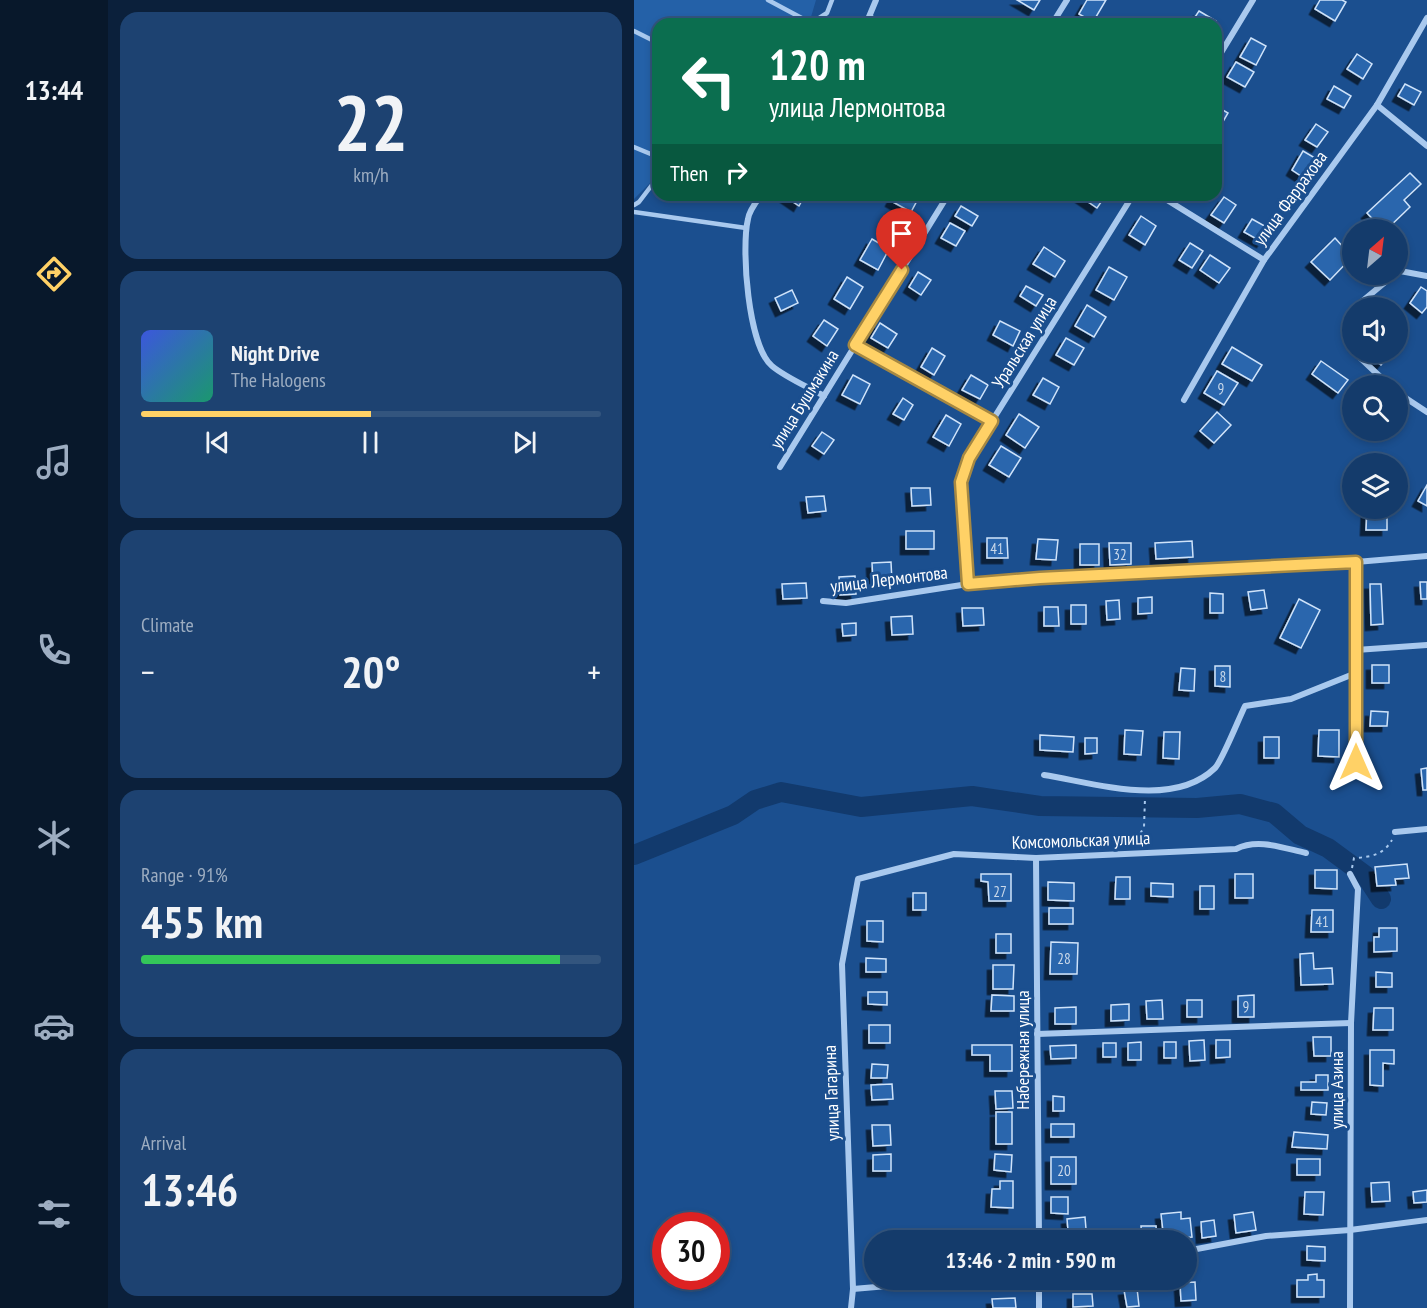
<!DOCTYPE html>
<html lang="en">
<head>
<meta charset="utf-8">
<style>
  body { margin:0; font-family:"PT Sans Narrow",sans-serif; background:#1d4271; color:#f1f3f6; height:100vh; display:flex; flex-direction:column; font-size:22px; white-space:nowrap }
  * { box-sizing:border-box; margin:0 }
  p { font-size:20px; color:#9dadc1 }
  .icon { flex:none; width:33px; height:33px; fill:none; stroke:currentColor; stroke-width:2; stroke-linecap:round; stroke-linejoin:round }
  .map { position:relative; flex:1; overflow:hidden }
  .side { display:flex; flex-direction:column; gap:12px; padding:12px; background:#0b203b; width:526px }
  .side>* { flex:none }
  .banner { position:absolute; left:18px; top:18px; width:570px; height:183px; border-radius:18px; box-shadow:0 3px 9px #0003,0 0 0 2px #33557e; background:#0b6e4f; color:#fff; overflow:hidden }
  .needle { width:39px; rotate:28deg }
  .fabs { position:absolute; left:708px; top:219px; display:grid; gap:12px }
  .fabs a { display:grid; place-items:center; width:66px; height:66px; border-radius:50%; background:#143b6b; box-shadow:0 3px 9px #0003,0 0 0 2px #33557e; font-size:30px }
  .speed { position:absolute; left:18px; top:1212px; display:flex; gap:12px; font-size:30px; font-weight:700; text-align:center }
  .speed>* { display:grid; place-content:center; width:78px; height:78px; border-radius:50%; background:#143b6b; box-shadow:0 3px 9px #0003,0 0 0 2px #33557e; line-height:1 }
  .speed .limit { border:9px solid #d22; background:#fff; color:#111 }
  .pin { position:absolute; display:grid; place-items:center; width:51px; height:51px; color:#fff; margin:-62px -26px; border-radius:50% 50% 50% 0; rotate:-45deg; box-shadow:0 0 6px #0007 }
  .pin .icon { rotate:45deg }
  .me { position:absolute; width:66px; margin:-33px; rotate:0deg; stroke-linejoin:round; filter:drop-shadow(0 0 4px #0008) }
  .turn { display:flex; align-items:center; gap:21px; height:126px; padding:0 18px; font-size:27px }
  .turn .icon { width:78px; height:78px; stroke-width:2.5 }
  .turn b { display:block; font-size:42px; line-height:51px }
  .then { display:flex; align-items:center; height:57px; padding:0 18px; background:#0003; gap:12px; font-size:22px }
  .big { font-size:45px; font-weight:800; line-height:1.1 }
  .side .tile { flex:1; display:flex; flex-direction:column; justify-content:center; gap:9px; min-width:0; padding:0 21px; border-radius:18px; background:#1d4271 }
  .side .dial { align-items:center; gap:0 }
  .dial b { font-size:78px; line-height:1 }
  .song { display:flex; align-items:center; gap:18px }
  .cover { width:72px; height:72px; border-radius:9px; background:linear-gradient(135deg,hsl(230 70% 55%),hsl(160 70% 35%)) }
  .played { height:6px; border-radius:3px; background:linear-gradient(90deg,#ffd166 50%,#33557e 50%) }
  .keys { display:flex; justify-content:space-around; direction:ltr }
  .heat { display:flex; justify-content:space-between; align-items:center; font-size:33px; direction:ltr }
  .charge { height:9px; border-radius:4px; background:linear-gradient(90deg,#34c759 91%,#33557e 0) }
  .trip { position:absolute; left:230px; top:1230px; width:333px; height:60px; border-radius:30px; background:#143b6b; box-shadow:0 3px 9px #0003,0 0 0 2px #33557e; font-weight:800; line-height:60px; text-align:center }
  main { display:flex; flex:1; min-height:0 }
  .tabs { display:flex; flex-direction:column; width:108px; justify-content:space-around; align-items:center; background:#08182b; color:#9dadc1 }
  .tabs .icon { width:42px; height:42px }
  .tabs .current { color:#ffd166 }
  .tabs b { font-size:27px; color:#f1f3f6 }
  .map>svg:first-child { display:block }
  .green { fill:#2461a8 }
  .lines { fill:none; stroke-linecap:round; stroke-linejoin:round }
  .river { stroke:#123a6d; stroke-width:20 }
  .building { fill:#2a66ad; stroke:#cfe3fa; stroke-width:1.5; filter:url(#shadow) }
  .path { stroke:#a9c9ee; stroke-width:2; stroke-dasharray:3 4.5; stroke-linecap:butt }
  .service { stroke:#a9c9ee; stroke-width:4.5 }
  .minor { stroke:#a9c9ee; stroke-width:6 }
  .route-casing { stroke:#a68842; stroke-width:15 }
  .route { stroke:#ffd166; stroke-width:10 }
  .labels { text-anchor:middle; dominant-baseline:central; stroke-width:6; stroke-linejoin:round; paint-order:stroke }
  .number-label { font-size:15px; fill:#cad9ea }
  .street-label { font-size:18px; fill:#fff; stroke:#1b4f8f }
</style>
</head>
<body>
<main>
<nav class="tabs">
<b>13:44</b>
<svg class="icon current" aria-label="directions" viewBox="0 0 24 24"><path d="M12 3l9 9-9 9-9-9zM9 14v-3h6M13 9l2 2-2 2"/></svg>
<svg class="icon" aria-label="music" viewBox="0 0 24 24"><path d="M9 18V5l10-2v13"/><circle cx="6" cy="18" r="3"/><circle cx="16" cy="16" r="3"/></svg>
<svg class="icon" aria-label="phone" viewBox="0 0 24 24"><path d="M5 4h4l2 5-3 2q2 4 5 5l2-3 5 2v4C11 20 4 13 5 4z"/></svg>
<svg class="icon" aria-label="climate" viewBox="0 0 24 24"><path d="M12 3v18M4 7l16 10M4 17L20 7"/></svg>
<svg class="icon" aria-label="car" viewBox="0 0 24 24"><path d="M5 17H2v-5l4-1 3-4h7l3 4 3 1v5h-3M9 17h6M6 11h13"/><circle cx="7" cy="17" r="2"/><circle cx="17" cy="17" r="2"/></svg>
<svg class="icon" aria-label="filters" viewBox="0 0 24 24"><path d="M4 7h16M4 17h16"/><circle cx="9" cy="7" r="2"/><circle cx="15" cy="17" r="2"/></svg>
</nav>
<section class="side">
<div class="tile dial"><b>22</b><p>km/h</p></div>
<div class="tile">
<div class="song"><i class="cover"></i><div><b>Night Drive</b><p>The Halogens</p></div></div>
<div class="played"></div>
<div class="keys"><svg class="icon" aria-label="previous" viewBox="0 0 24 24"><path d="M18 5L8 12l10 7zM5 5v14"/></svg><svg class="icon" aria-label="pause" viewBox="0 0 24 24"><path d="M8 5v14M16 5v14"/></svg><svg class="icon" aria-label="next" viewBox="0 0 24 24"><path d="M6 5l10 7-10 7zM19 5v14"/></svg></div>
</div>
<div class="tile"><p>Climate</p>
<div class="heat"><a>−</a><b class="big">20°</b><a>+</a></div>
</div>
<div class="tile"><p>Range · 91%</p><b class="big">455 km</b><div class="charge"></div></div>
<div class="tile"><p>Arrival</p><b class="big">13:46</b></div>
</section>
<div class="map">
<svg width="793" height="1308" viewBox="0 0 793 1308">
  <defs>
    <filter id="shadow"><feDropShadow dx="-5.5" dy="5.5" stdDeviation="0" flood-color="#0009"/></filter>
  </defs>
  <rect width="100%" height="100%" fill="#1b4f8f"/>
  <polygon class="green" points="0,0 182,0 177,17 172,24 24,24 24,175 0,199"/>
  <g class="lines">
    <polyline class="river" points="0,855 99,815 121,800 147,792 227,807 338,796 406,806 563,808 606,804 640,813 666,835 694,848 732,876 747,899"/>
  </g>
  <g class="building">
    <polygon points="383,0 406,0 400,10"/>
    <polygon points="453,0 472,0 459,22 445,14"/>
    <polygon points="686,0 708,0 712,2 701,21 681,9"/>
    <polygon points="565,11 582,21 580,24 557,23"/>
    <polygon points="617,38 632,46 622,65 606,57"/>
    <polygon points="723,54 738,64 729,79 713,69"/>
    <polygon points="602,62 620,72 611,87 593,77"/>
    <polygon points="771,84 787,92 780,105 764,96"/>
    <polygon points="700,86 717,96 710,108 693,99"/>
    <polygon points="582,106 594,113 583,132 582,132"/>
    <polygon points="682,124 694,132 683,147 671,140"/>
    <polygon points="669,151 681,158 670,178 658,170"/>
    <polygon points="776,173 787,184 770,200 776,207 752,230 749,230 733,213"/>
    <polygon points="149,195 171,195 165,206"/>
    <polygon points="260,195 281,195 285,197 277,212 257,201"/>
    <polygon points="448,195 472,195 463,208 447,197"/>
    <polygon points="590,197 602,205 590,223 577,215"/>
    <polygon points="327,206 344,216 338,226 321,216"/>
    <polygon points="507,216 522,226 511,245 495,235"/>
    <polygon points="618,219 636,229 628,242 610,232"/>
    <polygon points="316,223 331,231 322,246 307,238"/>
    <polygon points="701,238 718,257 696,280 677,262"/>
    <polygon points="238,239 255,249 244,270 226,260"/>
    <polygon points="556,243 569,251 558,268 545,260"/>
    <polygon points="410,247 431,261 421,277 399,264"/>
    <polygon points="576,255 596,268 585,283 566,270"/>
    <polygon points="475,267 493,277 480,300 462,290"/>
    <polygon points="284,272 297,280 287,295 275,287"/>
    <polygon points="213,277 229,287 216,309 200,299"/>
    <polygon points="392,286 409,295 402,306 386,296"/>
    <polygon points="787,287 793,291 793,307 788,313 776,303"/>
    <polygon points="158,290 164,303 147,311 141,298"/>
    <polygon points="453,305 472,317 460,337 441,326"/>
    <polygon points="190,320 204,329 193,346 179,336"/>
    <polygon points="366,321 386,331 379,346 359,335"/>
    <polygon points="246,323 263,334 254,348 237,338"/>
    <polygon points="432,338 450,348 440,365 422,355"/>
    <polygon points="598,347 628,365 618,381 588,364"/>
    <polygon points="298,348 311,356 300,375 287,367"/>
    <polygon points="731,352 757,352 747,365"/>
    <polygon points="687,361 714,380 704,393 678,374"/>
    <polygon points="583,371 604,383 590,405 570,393"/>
    <polygon points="219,375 236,384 226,404 208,395"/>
    <polygon points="337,375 354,385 346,399 328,390"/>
    <polygon points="409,378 425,387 416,404 399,395"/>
    <polygon points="269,398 279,405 270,420 259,414"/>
    <polygon points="583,412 597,425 580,443 566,431"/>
    <polygon points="385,414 405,427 391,448 372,435"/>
    <polygon points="312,415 327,424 315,446 299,437"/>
    <polygon points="188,432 200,440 190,454 178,446"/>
    <polygon points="367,446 387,458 375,477 355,465"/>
    <polygon points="793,485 793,506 784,501"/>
    <polygon points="277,488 296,488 297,505 278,506"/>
    <polygon points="190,496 192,511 174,513 172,497"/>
    <polygon points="733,508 753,508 753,530 732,530"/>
    <rect x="272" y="531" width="28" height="18"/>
    <polygon points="353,538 373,538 374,558 353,558"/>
    <polygon points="404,539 424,540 422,560 402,559"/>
    <polygon points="558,541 559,557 522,559 521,543"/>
    <polygon points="475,543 497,543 497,564 476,565"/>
    <rect x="446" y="544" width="19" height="21"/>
    <polygon points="257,562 258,582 239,582 238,563"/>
    <polygon points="221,576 222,594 206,595 205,577"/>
    <polygon points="786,582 793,582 793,599 787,599"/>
    <polygon points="172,583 173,598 149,599 148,584"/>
    <polygon points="736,584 747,584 749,624 737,625"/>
    <polygon points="630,590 633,608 617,610 614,592"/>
    <polygon points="576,593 589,594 589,613 576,613"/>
    <polygon points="518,597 518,613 504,614 504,598"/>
    <polygon points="665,599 686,610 667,648 646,638"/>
    <polygon points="485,600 486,619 473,620 472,601"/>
    <rect x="437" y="605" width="15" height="19"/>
    <polygon points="410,607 424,607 425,626 410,626"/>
    <polygon points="328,608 349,608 350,625 329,626"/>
    <polygon points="278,616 279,634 258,635 257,617"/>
    <polygon points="222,623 222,635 209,636 208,624"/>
    <rect x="738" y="665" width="17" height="18"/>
    <polygon points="581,666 596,666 596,687 581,686"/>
    <polygon points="547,668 561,669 560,691 545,690"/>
    <polygon points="737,711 754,712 753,726 736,726"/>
    <polygon points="491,730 509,731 507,755 490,754"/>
    <polygon points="685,730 705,730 705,757 684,756"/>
    <polygon points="530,732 546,732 545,759 529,758"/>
    <polygon points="406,735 440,737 439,752 406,750"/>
    <rect x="630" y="737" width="15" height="21"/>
    <polygon points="451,738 463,738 463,753 451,754"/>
    <polygon points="793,768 793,790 789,790 787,769"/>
    <polygon points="773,864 775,878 761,879 762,885 743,886 741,867"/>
    <polygon points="681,870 703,870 703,889 681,888"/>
    <polygon points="347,874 377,874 377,901 355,901 354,882 347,881"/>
    <rect x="601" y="874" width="18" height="24"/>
    <polygon points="482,877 496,877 496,899 481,899"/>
    <polygon points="414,882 440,883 440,901 414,900"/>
    <polygon points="517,883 539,884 539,897 517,896"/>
    <rect x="566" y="886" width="14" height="23"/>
    <rect x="279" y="893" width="13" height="17"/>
    <rect x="415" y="908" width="24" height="16"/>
    <polygon points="678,910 699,910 699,932 677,932"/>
    <polygon points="233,921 249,921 249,942 233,941"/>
    <polygon points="745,928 763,928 763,951 740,952 740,937 745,937"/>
    <rect x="362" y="934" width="15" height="19"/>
    <polygon points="417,942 444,943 443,974 416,974"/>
    <polygon points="679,953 680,969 698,968 699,984 667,985 666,954"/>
    <polygon points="232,958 252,959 252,972 232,972"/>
    <polygon points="359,965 380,965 379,989 359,989"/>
    <polygon points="742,972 758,973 758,987 742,987"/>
    <polygon points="234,992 253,992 253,1005 234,1004"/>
    <polygon points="358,995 380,996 380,1011 357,1011"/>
    <polygon points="620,995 620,1017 604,1017 604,996"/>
    <polygon points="528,1000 529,1019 513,1019 512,1001"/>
    <rect x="553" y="1000" width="15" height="17"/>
    <polygon points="495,1004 495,1020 477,1021 477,1005"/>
    <polygon points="442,1007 442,1024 421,1024 421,1008"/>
    <polygon points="740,1008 759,1008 759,1030 739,1030"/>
    <rect x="235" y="1025" width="21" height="18"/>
    <polygon points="679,1037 697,1037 697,1056 680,1056"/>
    <polygon points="570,1040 571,1060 556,1061 555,1041"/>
    <polygon points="582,1040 596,1040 596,1057 582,1058"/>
    <polygon points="507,1042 507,1060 494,1060 494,1043"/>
    <rect x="530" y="1042" width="12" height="16"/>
    <rect x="469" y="1043" width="13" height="14"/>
    <polygon points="338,1045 378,1045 378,1071 356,1071 356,1055 338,1055"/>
    <polygon points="442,1045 442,1058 417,1059 416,1046"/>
    <polygon points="736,1050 760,1050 760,1064 749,1063 749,1086 736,1085"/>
    <polygon points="238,1064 254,1065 253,1078 237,1078"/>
    <polygon points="682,1075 694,1075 694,1090 667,1090 667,1082 682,1082"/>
    <polygon points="258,1084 259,1099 238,1100 237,1085"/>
    <polygon points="361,1091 378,1091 379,1108 362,1109"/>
    <polygon points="419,1096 430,1097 430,1111 419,1111"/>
    <polygon points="678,1102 693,1103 692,1115 677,1114"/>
    <rect x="362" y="1112" width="16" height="32"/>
    <rect x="417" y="1124" width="23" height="13"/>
    <polygon points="238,1125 256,1125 257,1145 239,1146"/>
    <polygon points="660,1132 694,1135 693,1149 658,1147"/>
    <polygon points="257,1154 257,1171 239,1171 239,1155"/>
    <polygon points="361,1154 378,1155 377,1172 360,1170"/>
    <rect x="417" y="1157" width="25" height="27"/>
    <rect x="663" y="1159" width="23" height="16"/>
    <polygon points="366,1181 379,1181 379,1208 357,1207 358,1189 366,1189"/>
    <polygon points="755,1182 756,1201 738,1202 737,1183"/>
    <polygon points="793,1190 793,1202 780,1203 779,1192"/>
    <polygon points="671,1192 690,1192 689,1215 670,1214"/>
    <polygon points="417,1197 434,1197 434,1214 417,1213"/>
    <polygon points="547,1212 547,1219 556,1218 558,1237 530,1240 527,1214"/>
    <polygon points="619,1212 622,1230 602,1233 600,1215"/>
    <polygon points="451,1217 452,1229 434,1230 433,1219"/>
    <polygon points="580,1220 582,1236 568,1238 567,1222"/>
    <polygon points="507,1226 522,1226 523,1240 508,1240"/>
    <polygon points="673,1246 691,1247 691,1261 673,1260"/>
    <polygon points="683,1274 683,1280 690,1280 690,1297 663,1297 663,1280 674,1280 674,1275"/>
    <polygon points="561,1282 562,1300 547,1301 546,1283"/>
    <polygon points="503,1288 505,1306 493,1307 490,1290"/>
    <polygon points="439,1294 458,1294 459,1306 439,1307"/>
    <polygon points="381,1298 382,1308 359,1308 358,1299"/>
  </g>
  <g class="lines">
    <g class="path">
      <polyline points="499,846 510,827 511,798"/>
      <path d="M718,868L720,858C737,857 749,855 758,840"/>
    </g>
    <g class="service">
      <polyline points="134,0 177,23"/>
      <polyline points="176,24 193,13 198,0"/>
      <polyline points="0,31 24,43"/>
      <polyline points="0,147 24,157"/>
      <polyline points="0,205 5,202 24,177"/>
      <polyline points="0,212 112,228"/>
    </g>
    <g class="minor">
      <polyline points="236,17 247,24"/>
      <polyline points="232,24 242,0"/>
      <polyline points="418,24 433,0"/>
      <polyline points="582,61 619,0"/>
      <polyline points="743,105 793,146"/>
      <path d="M127,195C122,202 115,211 114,219C107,248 114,346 138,366C151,377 174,387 190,396"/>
      <polyline points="525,195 630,260"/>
      <polyline points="764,272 766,271 793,276"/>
      <polyline points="720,308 761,274"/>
      <polyline points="718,310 710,332 718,351"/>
      <polyline points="221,345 358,421"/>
      <polyline points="720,352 756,386"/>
      <polyline points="764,393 793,412"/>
      <polyline points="550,400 630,260 743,105 793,18"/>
      <polyline points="146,467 314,195"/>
      <polyline points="334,584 327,482 335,458 499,195"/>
      <polyline points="189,601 212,603 334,584 406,578 722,562 793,556"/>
      <polyline points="722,650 793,645"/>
      <polyline points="722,762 722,562"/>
      <path d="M410,775C461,783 539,809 581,768C588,761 605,718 611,706L657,699L722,673"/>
      <polyline points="761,832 793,829"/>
      <polyline points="402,858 405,1240"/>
      <polyline points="403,1034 717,1023"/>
      <polyline points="552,1251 632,1236 716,1230 793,1220"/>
      <polyline points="405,1280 405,1308"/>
      <polyline points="219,1289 323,1280"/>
      <path d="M217,1308L219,1289L208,964L224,879L320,854L402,858L602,849C624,838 649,848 672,853"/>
      <polyline points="716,1308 717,1023 724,889 716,874"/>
    </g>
  </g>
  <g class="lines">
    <g class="route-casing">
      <polyline id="route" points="268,270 221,345 358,421 335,458 327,482 334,584 406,578 722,562 722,762"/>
    </g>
    <use href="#route" class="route"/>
  </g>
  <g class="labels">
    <g class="number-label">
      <text x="587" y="388">9</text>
      <text x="363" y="548">41</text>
      <text x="486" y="554">32</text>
      <text x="589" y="676">8</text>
      <text x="366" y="891">27</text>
      <text x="688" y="921">41</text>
      <text x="430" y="958">28</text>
      <text x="612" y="1006">9</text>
      <text x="430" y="1170">20</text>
    </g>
    <g class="street-label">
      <text transform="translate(656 198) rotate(-54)">улица Фаррахова</text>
      <text transform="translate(390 342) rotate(-58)">Уральская улица</text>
      <text transform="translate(170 399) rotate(-58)">улица Бушмакина</text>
      <text transform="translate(255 579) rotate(-7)">улица Лермонтова</text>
      <text transform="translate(447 840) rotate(-2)">Комсомольская улица</text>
      <text transform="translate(388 1050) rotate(-90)">Набережная улица</text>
      <text transform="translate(702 1090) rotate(-90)">улица Азина</text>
      <text transform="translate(197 1093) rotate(-92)">улица Гагарина</text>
    </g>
  </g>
</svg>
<div class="fabs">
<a><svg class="needle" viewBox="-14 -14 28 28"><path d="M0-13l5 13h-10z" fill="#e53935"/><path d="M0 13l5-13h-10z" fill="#9dadc1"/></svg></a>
<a><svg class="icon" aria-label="sound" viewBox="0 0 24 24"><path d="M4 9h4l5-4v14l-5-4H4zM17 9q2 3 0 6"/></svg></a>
<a><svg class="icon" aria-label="search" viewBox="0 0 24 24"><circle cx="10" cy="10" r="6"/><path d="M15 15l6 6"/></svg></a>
<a><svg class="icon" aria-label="layers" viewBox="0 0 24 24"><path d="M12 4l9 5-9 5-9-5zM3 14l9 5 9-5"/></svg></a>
</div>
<div class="speed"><div class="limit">30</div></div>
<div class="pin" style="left:268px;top:270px;background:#d93025"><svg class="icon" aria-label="arrive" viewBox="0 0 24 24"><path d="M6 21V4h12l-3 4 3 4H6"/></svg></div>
<svg class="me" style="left:722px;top:762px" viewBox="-20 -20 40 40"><path d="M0-17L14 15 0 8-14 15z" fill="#ffd166" stroke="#fff" stroke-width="4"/></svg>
<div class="trip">13:46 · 2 min · 590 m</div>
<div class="banner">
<div class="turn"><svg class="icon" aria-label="left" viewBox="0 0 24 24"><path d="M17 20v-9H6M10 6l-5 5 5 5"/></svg><div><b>120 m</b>улица Лермонтова</div></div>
<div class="then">Then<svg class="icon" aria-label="right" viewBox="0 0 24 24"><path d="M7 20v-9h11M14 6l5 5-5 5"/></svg></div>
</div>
</div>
</main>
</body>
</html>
